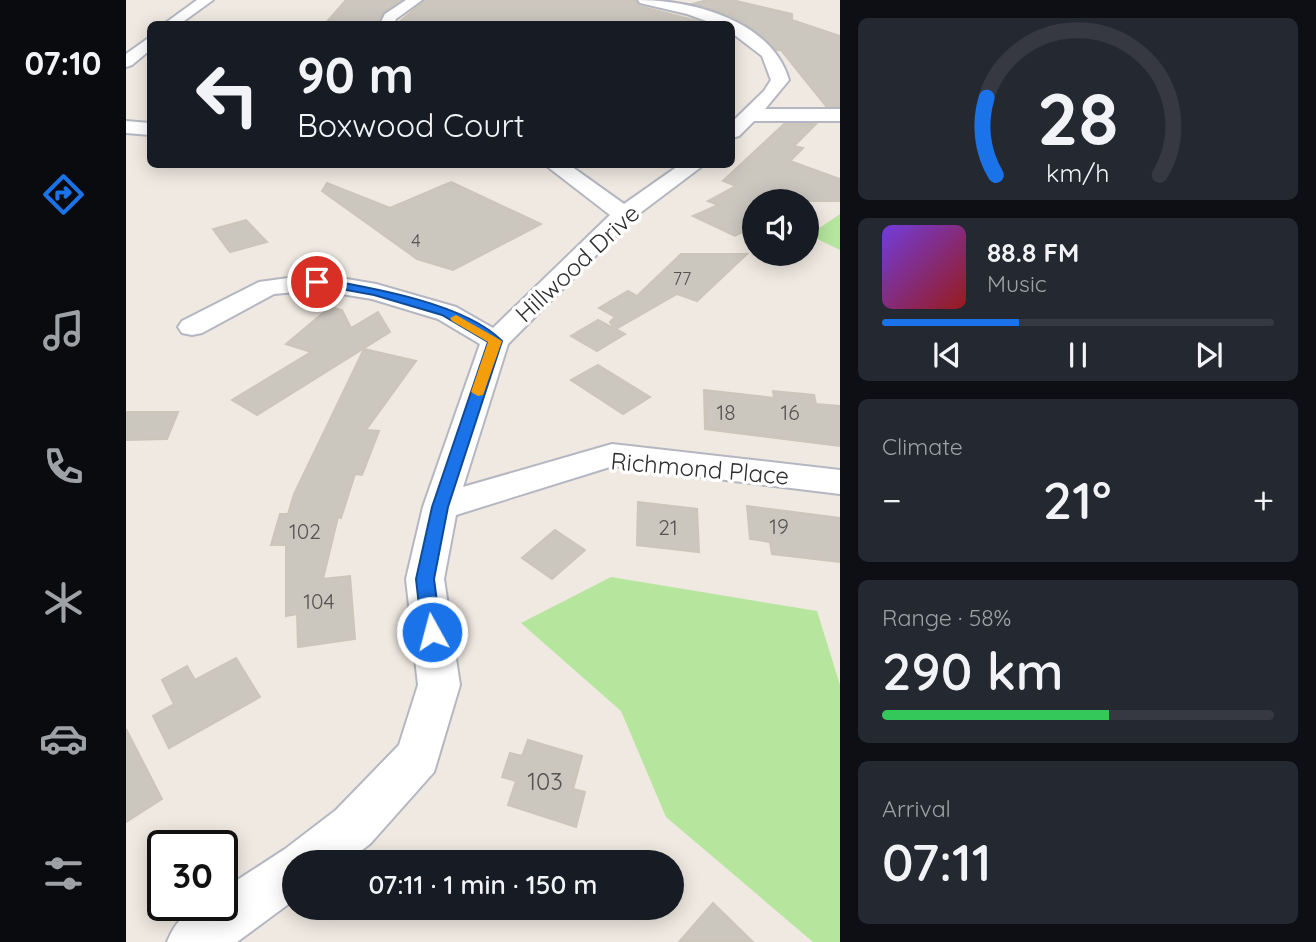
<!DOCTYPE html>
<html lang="en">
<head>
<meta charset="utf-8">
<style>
  body { margin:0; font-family:Quicksand,sans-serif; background:#242831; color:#f1f3f6; height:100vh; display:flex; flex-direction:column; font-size:26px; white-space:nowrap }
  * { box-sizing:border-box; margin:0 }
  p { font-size:23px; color:#9ea1a6 }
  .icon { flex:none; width:38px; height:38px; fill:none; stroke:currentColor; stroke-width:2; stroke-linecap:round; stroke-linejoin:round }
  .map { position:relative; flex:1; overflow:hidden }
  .drawer { display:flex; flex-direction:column; gap:18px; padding:18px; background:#0d0f14; width:476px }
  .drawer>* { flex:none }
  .top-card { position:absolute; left:21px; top:21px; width:588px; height:147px; border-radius:10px; box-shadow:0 4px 18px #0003; background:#171b24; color:#f1f3f6; overflow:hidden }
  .fabs { position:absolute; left:616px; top:189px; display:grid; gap:14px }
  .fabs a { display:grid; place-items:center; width:77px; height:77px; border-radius:50%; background:#171b24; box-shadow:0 4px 18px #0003; font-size:35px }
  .speed { position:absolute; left:21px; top:830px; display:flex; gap:14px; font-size:35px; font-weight:700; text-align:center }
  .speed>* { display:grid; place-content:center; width:91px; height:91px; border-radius:50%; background:#171b24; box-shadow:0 4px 18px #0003; line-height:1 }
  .speed .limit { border:4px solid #111; border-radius:10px; background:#fff; color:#111 }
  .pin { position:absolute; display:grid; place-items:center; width:60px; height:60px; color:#fff; margin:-30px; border:4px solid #fff; border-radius:50%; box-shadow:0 2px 7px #0007 }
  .me { position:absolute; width:77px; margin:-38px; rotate:353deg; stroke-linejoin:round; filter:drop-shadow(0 0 5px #0008) }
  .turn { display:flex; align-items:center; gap:24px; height:147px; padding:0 35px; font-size:32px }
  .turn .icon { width:91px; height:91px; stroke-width:2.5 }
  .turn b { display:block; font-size:49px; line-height:60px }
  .big { font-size:52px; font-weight:600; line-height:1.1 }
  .drawer .tile { flex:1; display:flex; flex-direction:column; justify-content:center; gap:10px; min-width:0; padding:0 24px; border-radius:10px; background:#242831 }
  .drawer .dial { align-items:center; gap:0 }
  .dial svg { height:182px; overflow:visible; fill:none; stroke:#363941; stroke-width:7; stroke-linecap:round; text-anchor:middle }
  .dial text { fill:#f1f3f6; stroke:none }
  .song { display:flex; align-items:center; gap:21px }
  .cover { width:84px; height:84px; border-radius:10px; background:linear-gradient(135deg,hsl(260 70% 55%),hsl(0 70% 35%)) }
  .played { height:7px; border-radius:4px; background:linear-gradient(90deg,#1a73e8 35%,#363941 35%) }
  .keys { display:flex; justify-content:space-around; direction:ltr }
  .heat { display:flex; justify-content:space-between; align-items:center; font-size:38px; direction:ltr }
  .charge { height:10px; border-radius:5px; background:linear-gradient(90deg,#34c759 58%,#363941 0) }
  .trip { position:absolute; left:156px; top:850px; width:402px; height:70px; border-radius:35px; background:#171b24; box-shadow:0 4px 18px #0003; font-weight:600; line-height:70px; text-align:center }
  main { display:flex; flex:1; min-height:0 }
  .menu { display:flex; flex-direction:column; width:126px; justify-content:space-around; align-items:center; background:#090b0e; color:#9ea1a6 }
  .menu .icon { width:49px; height:49px }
  .menu .selected { color:#1a73e8 }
  .menu b { font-size:32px; color:#f1f3f6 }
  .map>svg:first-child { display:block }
  .green { fill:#b6e59e }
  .building { fill:#cbc7bf; stroke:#cbc5ba; stroke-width:2 }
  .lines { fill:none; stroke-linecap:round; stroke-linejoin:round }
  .minor-casing { stroke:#b4b7c1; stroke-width:4 }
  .minor { fill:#fff; fill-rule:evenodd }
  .route { fill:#1a73e8; stroke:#114b97; stroke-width:2 }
  .slow { fill:#f59e0b }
  .labels { text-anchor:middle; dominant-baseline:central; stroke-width:7; stroke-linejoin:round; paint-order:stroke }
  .far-number-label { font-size:18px; fill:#555452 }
  .number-label { font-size:21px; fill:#555452 }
  .street-label { font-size:24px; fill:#2e2e2e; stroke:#fff }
  .near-number-label { font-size:24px; fill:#555452 }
</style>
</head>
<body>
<main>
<nav class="menu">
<b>07:10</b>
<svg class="icon selected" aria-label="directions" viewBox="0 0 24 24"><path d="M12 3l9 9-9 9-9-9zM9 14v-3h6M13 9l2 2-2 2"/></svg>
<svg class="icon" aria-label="music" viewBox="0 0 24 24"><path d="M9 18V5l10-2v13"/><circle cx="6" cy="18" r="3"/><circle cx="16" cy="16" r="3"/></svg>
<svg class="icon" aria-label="phone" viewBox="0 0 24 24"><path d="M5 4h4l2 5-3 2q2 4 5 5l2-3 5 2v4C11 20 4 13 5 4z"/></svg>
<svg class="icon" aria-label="climate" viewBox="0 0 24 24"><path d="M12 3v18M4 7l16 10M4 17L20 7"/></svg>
<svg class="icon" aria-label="car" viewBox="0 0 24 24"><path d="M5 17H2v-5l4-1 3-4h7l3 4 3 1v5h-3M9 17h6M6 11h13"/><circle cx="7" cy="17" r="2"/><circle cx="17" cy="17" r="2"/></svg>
<svg class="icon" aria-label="filters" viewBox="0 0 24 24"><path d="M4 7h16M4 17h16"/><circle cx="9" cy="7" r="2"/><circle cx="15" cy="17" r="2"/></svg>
</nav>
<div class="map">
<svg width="714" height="942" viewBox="0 0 714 942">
  <rect width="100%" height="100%" fill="#efe9e1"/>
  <g class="green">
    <polygon points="714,214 714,250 683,235"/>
    <polygon points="485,577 691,611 714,685 714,942 687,942 540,817 495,711 395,623"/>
  </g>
  <g class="building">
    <polygon points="220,0 275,0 258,12 251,24 199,24"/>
    <polygon points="299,0 509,0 513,6 583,24 271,24"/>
    <polygon points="581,0 606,0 666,14 666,20 714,36 714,106 700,106 655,50 650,50 624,27 603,15 566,4"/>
    <polygon points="658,124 690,124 668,146 677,148 664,161 714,179 714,201 628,201 628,226 609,236 567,216 592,205 582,201 610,186 597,181"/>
    <polygon points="325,182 415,224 327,270 291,259 196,191 201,183 264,208"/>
    <polygon points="120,220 141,242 104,252 87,229"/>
    <polygon points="555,254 621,254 571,301 551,294 490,329 499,334 471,351 445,336 472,320 489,329 484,322 489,317 473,308 502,291 511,296"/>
    <polygon points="204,307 216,310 225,328 252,312 264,332 131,415 106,400 185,352 160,344"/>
    <polygon points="238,349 290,361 240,430 253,431 236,475 229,474 215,518 212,517 197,579 224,576 229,639 172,647 171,614 160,616 160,545 145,545 154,514 162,514 168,494"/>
    <polygon points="472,365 524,397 497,414 445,380"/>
    <polygon points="578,390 648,398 647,391 688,395 690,404 714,406 714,446 579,429"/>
    <polygon points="0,412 52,412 41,439 0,440"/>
    <polygon points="512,502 571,509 573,552 511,545"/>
    <polygon points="621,506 714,518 714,562 646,554 644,542 624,539"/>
    <polygon points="429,530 459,550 426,579 396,558"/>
    <polygon points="110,658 134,697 43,748 27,716 48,704 36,680 61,666 69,680"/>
    <polygon points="0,729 36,799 0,822"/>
    <polygon points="402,740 456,756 447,789 459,792 450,827 382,805 390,781 376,777 384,753 396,756"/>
    <polygon points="587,903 627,942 553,942"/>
  </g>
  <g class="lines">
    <g class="minor-casing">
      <g id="minor">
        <polygon points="71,0 87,0 54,24 38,24"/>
        <polygon points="280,0 296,0 270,19 268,24 254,24 259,14"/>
        <path d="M512,0C567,0 646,21 663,80L639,109H714V121H628L613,136L606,138V122L638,91L645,80L636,56L606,33V24H589L561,14L514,3Z"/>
        <polygon points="24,37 24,50 6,65 0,67 0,54"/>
        <polygon points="0,121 24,123 24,135 0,133"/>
        <path d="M418,164H442L498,204L555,164H579L506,219L382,344L337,487L486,444L714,470V494L487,466L330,515L318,579L334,685L308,772L244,844L219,863H168V900L111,942H41C52,915 67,905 96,905V890L159,849L210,810L273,745L292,685L280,579L297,507L354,344L312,319L246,299L191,290L148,294L76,333L66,335L56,333L52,327L56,321L133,282L191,274L250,284L330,307L367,328L484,215Z"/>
      </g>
    </g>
    <use href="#minor" class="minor"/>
  </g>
  <path class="route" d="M191,278C242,287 339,303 376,341L322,507L308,579L315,632L312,638L306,640L299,638L296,632L290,579L306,507L362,342L316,315L248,295L187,284V279Z"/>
  <polygon class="slow" points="330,315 376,341 357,395 352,396 345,392 362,342 326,321 324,318"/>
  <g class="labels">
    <g class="far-number-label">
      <text x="290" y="240">4</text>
      <text x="556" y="278">77</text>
    </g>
    <g class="number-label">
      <text x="600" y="412">18</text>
      <text x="664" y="412">16</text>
      <text x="653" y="526">19</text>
      <text x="542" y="527">21</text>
      <text x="179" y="531">102</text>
      <text x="193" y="601">104</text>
    </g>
    <g class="street-label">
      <text transform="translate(451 263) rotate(-43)">Hillwood Drive</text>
      <text transform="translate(574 468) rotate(5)">Richmond Place</text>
    </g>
    <g class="near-number-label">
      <text x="419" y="781">103</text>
    </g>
  </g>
</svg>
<div class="fabs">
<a><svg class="icon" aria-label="sound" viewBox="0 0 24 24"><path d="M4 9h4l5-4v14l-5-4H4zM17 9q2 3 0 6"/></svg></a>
</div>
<div class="speed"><div class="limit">30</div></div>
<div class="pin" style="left:191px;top:282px;background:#d93025"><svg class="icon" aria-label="arrive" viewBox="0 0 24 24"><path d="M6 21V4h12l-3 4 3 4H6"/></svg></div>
<svg class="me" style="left:306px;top:632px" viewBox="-20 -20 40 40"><circle r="17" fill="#1a73e8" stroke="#fff" stroke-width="3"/><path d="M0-11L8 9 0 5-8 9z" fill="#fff"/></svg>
<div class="trip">07:11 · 1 min · 150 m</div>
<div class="top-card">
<div class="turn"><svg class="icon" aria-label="left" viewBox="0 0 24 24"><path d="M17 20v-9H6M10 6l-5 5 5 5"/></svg><div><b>90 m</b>Boxwood Court</div></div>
</div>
</div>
<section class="drawer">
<div class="tile dial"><svg viewBox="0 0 100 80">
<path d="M14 69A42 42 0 1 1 86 69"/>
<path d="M14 69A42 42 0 0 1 10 35" stroke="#1a73e8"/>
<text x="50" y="56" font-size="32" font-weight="700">28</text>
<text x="50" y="72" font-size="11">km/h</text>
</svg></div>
<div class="tile">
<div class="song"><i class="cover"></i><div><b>88.8 FM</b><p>Music</p></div></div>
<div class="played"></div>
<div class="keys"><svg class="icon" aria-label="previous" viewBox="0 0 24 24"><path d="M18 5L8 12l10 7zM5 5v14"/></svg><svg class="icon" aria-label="pause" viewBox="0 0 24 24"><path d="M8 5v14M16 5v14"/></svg><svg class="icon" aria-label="next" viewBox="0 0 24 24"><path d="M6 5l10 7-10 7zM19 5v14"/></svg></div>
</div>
<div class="tile"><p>Climate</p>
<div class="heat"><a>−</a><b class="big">21°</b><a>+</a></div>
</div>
<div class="tile"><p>Range · 58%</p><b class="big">290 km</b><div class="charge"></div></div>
<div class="tile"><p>Arrival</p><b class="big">07:11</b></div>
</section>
</main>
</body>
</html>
